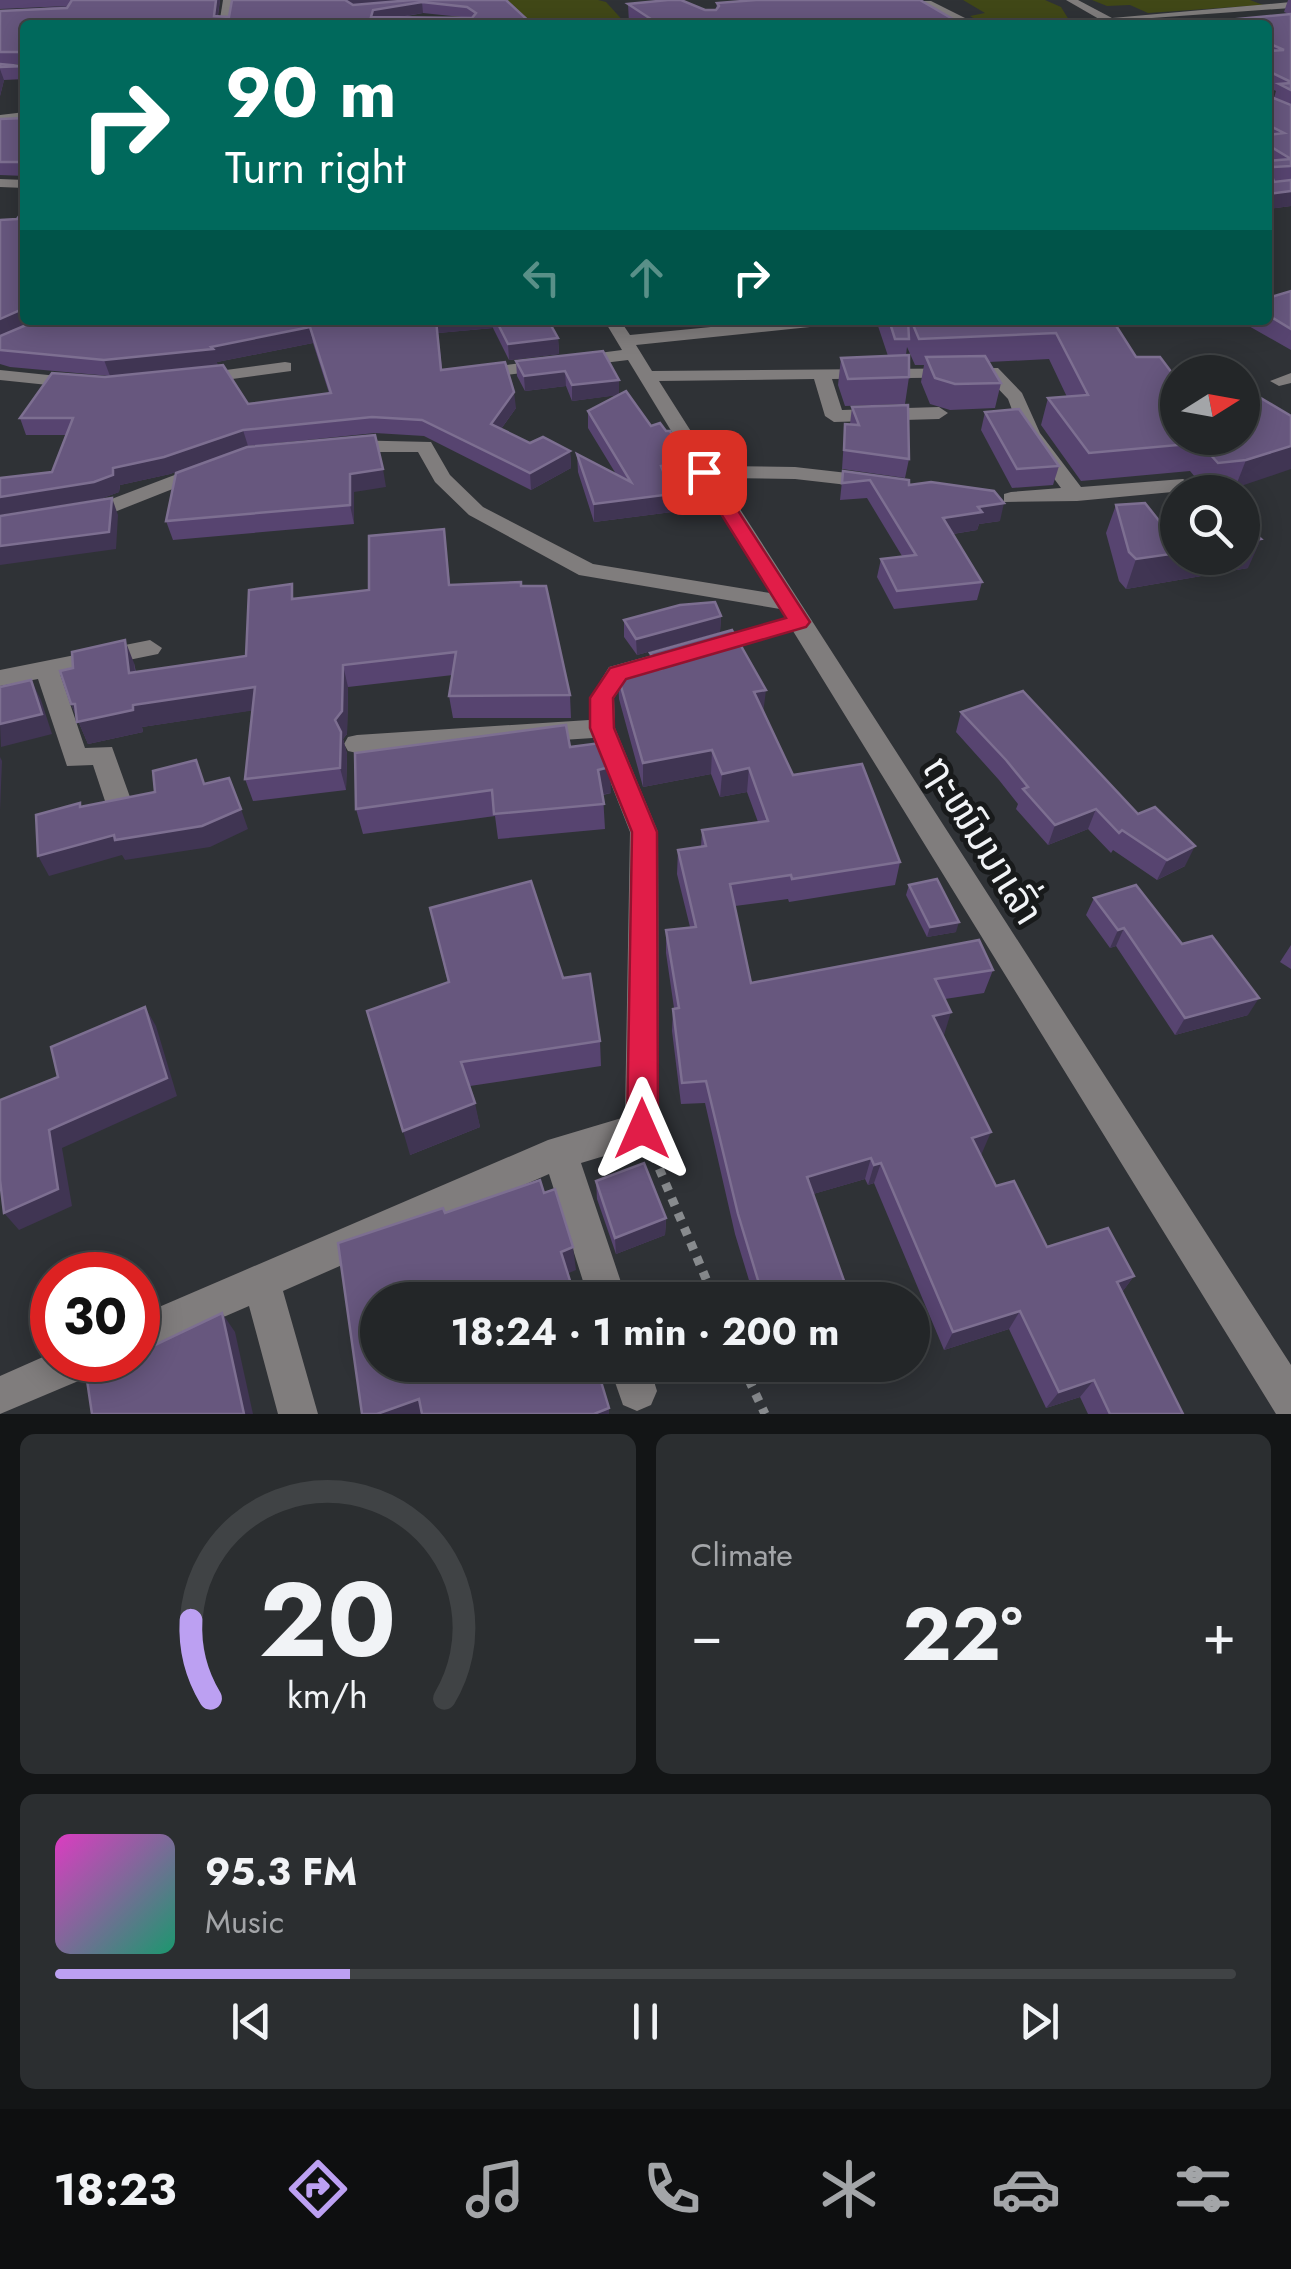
<!DOCTYPE html>
<html lang="en">
<head>
<meta charset="utf-8">
<style>
  body { margin:0; font-family:Jost,"Noto Sans Lao",sans-serif; background:#2b2e30; color:#f1f3f6; height:100vh; display:flex; flex-direction:column; font-size:38px; white-space:nowrap }
  * { box-sizing:border-box; margin:0 }
  p { font-size:32px; color:#a3a5a8 }
  .icon { flex:none; width:55px; height:55px; fill:none; stroke:currentColor; stroke-width:2; stroke-linecap:round; stroke-linejoin:round }
  .map { position:relative; height:1414px; overflow:hidden }
  .sheet { display:flex; flex-direction:column; gap:20px; padding:20px; background:#131516; flex:1 }
  .sheet>* { flex:none }
  .banner { position:absolute; left:20px; top:20px; width:1252px; height:305px; border-radius:10px; box-shadow:0 5px 25px #0003,0 0 0 2px #404345; background:#00695c; color:#fff; overflow:hidden }
  .needle { width:65px; rotate:79deg }
  .controls { position:absolute; left:1160px; top:355px; display:grid; gap:20px }
  .controls a { display:grid; place-items:center; width:100px; height:100px; border-radius:50%; background:#232628; box-shadow:0 5px 25px #0003,0 0 0 2px #404345; font-size:50px }
  .speed { position:absolute; left:30px; top:1252px; display:flex; gap:20px; font-size:50px; font-weight:700; text-align:center }
  .speed>* { display:grid; place-content:center; width:130px; height:130px; border-radius:50%; background:#232628; box-shadow:0 5px 25px #0003,0 0 0 2px #404345; line-height:1 }
  .speed .limit { border:15px solid #d22; background:#fff; color:#111 }
  .pin { position:absolute; display:grid; place-items:center; width:85px; height:85px; color:#fff; margin:-42px; border-radius:20px; box-shadow:0 5px 15px #0006 }
  .me { position:absolute; width:110px; margin:-55px; rotate:0deg; stroke-linejoin:round; filter:drop-shadow(0 0 8px #0008) }
  .turn { display:flex; align-items:center; gap:35px; height:210px; padding:0 40px; font-size:45px }
  .turn .icon { width:130px; height:130px; stroke-width:2.5 }
  .turn b { display:block; font-size:70px; line-height:85px }
  .lanes { display:flex; align-items:center; height:95px; padding:0 40px; background:#0003; justify-content:center; gap:50px; direction:ltr }
  .lanes .off { opacity:.35 }
  .big { font-size:75px; font-weight:700; line-height:1.1 }
  .sheet .widget { flex:1; display:flex; flex-direction:column; justify-content:center; gap:15px; min-width:0; padding:0 35px; border-radius:15px; background:#2b2e30 }
  .sheet .dial { align-items:center; gap:0 }
  .dial svg { height:260px; overflow:visible; fill:none; stroke:#404345; stroke-width:7; stroke-linecap:round; text-anchor:middle }
  .dial text { fill:#f1f3f6; stroke:none }
  .song { display:flex; align-items:center; gap:30px }
  .cover { width:120px; height:120px; border-radius:15px; background:linear-gradient(135deg,hsl(310 70% 55%),hsl(160 70% 35%)) }
  .played { height:10px; border-radius:5px; background:linear-gradient(90deg,#bca0f2 25%,#404345 25%) }
  .keys { display:flex; justify-content:space-around; direction:ltr }
  .heat { display:flex; justify-content:space-between; align-items:center; font-size:55px; direction:ltr }
  .sheet .tiles { flex:1; display:grid; gap:20px; grid-template-columns:1fr 1fr }
  .widget:last-child { grid-column:span 2 }
  .trip { position:absolute; left:360px; top:1282px; width:570px; height:100px; border-radius:50px; background:#232628; box-shadow:0 5px 25px #0003,0 0 0 2px #404345; font-weight:700; line-height:100px; text-align:center }
  .tabs { display:flex; height:160px; justify-content:space-around; align-items:center; background:#0e0f10; color:#a3a5a8 }
  .tabs .icon { width:70px; height:70px }
  .tabs .current { color:#bca0f2 }
  .tabs b { font-size:45px; color:#f1f3f6 }
  .map>svg:first-child { display:block }
  .green { fill:#414817 }
  .lines { fill:none; stroke-linecap:round; stroke-linejoin:round }
  .path { stroke:#888b8e; stroke-width:9; stroke-dasharray:8 8; stroke-linecap:butt }
  .minor { fill:#807d7d; fill-rule:evenodd }
  .wall { fill:#574470; fill-rule:evenodd }
  .shaded-wall { fill:#403553 }
  .building { fill:#67577e; stroke:#7d6f91; stroke-width:2.5; fill-rule:evenodd }
  .route { fill:#e11d48; stroke:#92132f; stroke-width:2.5 }
  .labels { text-anchor:middle; dominant-baseline:central; stroke-width:10; stroke-linejoin:round; paint-order:stroke }
  .street-label { font-size:40px; fill:#f1f3f6; stroke:#181a1b }
</style>
</head>
<body>
<div class="map">
<svg width="1291" height="1414" viewBox="0 0 1291 1414">
  <rect width="100%" height="100%" fill="#2f3236"/>
  <g class="green">
    <polygon points="485,0 598,0 606,2 627,25 526,25 450,16"/>
    <polygon points="963,0 1045,0 1061,7 1069,20 985,25 970,16 985,13"/>
    <polygon points="1092,0 1250,0 1263,5 1148,13 1130,5 1107,6"/>
  </g>
  <g class="lines">
    <g class="path">
      <polyline points="653,1154 715,1300"/>
      <polyline points="742,1365 765,1414"/>
    </g>
    <g class="minor">
      <polygon points="223,0 233,0 229,25 219,25"/>
      <polygon points="1066,0 1078,0 1112,18 1291,2 1291,8 1056,25 1099,19"/>
      <path d="M905,1H931L979,25C965,25 920,7 905,1Z"/>
      <polygon points="25,112 25,120 0,123 0,115"/>
      <polygon points="0,179 25,180 25,188 0,187"/>
      <polygon points="604,320 620,320 630,335 781,320 837,320 829,325 636,345 652,371 998,368 1022,393 1040,433 1081,487 1183,479 1193,485 1183,491 1077,501 1004,502 1004,494 1011,492 1061,488 1021,434 1008,399 987,377 832,379 842,410 939,407 948,413 939,419 834,422 825,416 814,379 659,381 713,466 795,467 874,476 884,482 874,488 795,479 720,478 1291,1365 1291,1414 1276,1414 793,631 627,679 614,698 615,728 658,832 659,1129 654,1141 581,1163 627,1300 589,1300 549,1174 283,1291 318,1414 278,1414 249,1306 138,1354 138,1316 548,1140 625,1117 630,832 593,738 357,753 348,751 344,744 348,737 357,735 589,720 590,698 609,667 786,618 780,609 579,575 469,515 435,482 418,452 344,452 334,446 344,440 431,442 450,475 483,507 593,564 770,593 628,360 474,379 465,374 474,369 622,350"/>
      <polygon points="285,362 291,363 291,371 196,384 187,379 196,374"/>
      <polygon points="0,370 77,378 86,383 77,388 0,380"/>
      <polygon points="1291,373 1291,383 1279,386 1270,381"/>
      <polygon points="206,463 216,469 213,473 112,513 84,518 74,512 77,508 101,503"/>
      <polygon points="150,640 162,648 158,654 60,674 85,748 112,747 130,797 155,797 159,804 155,811 120,819 110,816 93,765 67,766 38,679 0,686 0,670"/>
      <polygon points="52,1353 52,1360 101,1360 95,1374 0,1414 0,1376"/>
      <polygon points="609,1365 649,1365 657,1391 651,1405 637,1411 623,1405"/>
    </g>
  </g>
  <g class="wall">
    <path d="M0,0H220L218,16L229,17L232,0H506L533,25H25V79L4,80L0,96V64L21,66V64H0V11L68,6L0,9ZM423,13L461,17H402Z"/>
    <path d="M1288,0H1291V206L1268,209V25H1215L1216,21L1289,14L1284,12ZM1270,88L1276,91L1274,98L1271,97Z"/>
    <polygon points="717,3 963,25 632,25 629,23 628,4 716,10"/>
    <polygon points="25,118 25,176 0,175 0,119"/>
    <polygon points="0,220 25,320 548,320 558,338 559,354 509,360 493,328 438,333 442,369 516,408 501,429 530,443 570,451 571,468 531,490 424,436 375,433 248,446 170,474 120,485 119,492 100,499 52,472 66,435 26,435 20,418 248,404 329,393 313,343 217,362 110,376 10,367 0,364"/>
    <polygon points="1291,291 1291,350 1240,321 1268,320 1268,298"/>
    <polygon points="876,320 1090,320 1178,438 1291,416 1235,488 1207,491 1190,471 1081,481 1041,425 1048,398 1067,397 1049,359 989,362 1001,383 995,408 950,410 930,404 921,382 924,365 915,365 907,347 906,355 909,377 905,404 845,406 838,385 841,358 888,356"/>
    <polygon points="603,351 619,394 686,462 686,480 668,483 672,494 672,512 594,522 578,472 577,454 616,474 588,428 588,411 617,395 572,401 566,386 525,391 517,376 516,361"/>
    <polygon points="852,407 909,459 905,478 842,469 845,424 850,424"/>
    <polygon points="985,412 1059,466 1053,485 1012,488 981,430"/>
    <polygon points="843,471 909,485 1000,521 979,524 977,530 953,534 982,582 977,600 894,609 877,577 881,559 902,556 867,498 840,500"/>
    <polygon points="386,487 354,492 354,524 173,540 166,521"/>
    <polygon points="1116,505 1160,522 1248,568 1126,589 1119,581 1106,533"/>
    <polygon points="444,529 450,585 522,586 570,695 571,718 453,718 449,696 453,675 348,687 347,734 343,739 347,754 346,790 253,801 245,779 253,710 142,727 143,732 88,744 71,704 134,663 136,672 246,656 296,599 369,590"/>
    <polygon points="721,616 720,632 637,655 624,637 624,620"/>
    <polygon points="650,653 763,713 793,775 900,862 895,885 789,902 788,899 735,906 751,983 993,970 984,993 945,999 944,1035 942,1035 982,1153 981,1154 996,1186 1047,1247 1134,1276 1122,1292 1183,1414 1088,1414 1080,1397 1046,1408 1009,1329 944,1350 874,1183 868,1185 865,1179 813,1194 846,1300 755,1300 735,1234 705,1103 681,1104 672,1031 673,1009 674,1008 666,953 666,930 690,927 677,874 678,850 701,847 702,830 758,822 747,792 720,797 711,774 643,787 619,699 618,676 650,671"/>
    <polygon points="961,712 1185,866 1157,880 1113,850 1111,853 1088,829 1048,845 1016,809 1018,804 999,780 956,732"/>
    <polygon points="570,747 611,793 603,795 605,829 498,839 495,816 363,834 356,809"/>
    <polygon points="909,885 956,932 927,937 906,895"/>
    <polygon points="1094,898 1248,1015 1175,1035 1116,946 1110,948 1086,915"/>
    <polygon points="430,908 600,1041 601,1066 470,1086 480,1127 410,1155 448,982"/>
    <polygon points="1291,945 1291,969 1280,962"/>
    <polygon points="596,1181 666,1218 665,1235 616,1254 597,1199"/>
  </g>
  <g class="shaded-wall">
    <polygon points="216,0 220,0 216,25 214,16"/>
    <polygon points="344,0 409,0 349,5"/>
    <polygon points="422,2 423,13 374,21 371,17 373,10"/>
    <polygon points="0,69 4,80 0,96"/>
    <polygon points="1291,191 1291,206 1268,209 1268,194"/>
    <polygon points="25,308 25,320 40,320 0,338 0,319"/>
    <polygon points="436,320 492,320 493,328 438,333"/>
    <polygon points="310,327 313,343 217,362 218,365 110,376 104,360 211,347"/>
    <polygon points="558,338 559,354 509,360 508,344"/>
    <polygon points="565,371 566,386 525,391 524,376"/>
    <polygon points="619,380 619,395 572,401 572,385"/>
    <polygon points="514,392 516,408 493,440 491,424"/>
    <polygon points="243,430 248,446 170,474 120,485 119,492 100,499 0,515 0,497 113,468"/>
    <polygon points="1291,446 1291,469 1235,488 1246,460"/>
    <polygon points="570,451 571,468 531,490 530,473"/>
    <polygon points="686,462 686,480 661,484 661,466"/>
    <polygon points="383,469 386,487 354,492 354,524 350,505 350,474"/>
    <polygon points="672,494 672,512 594,522 594,504"/>
    <polygon points="112,498 118,515 116,549 0,565 0,546"/>
    <polygon points="1004,503 1000,521 979,524 977,530 939,536 943,518 978,507"/>
    <polygon points="1261,539 1248,568 1126,589 1136,559 1178,553 1178,558 1242,558 1242,542"/>
    <polygon points="721,616 720,632 637,655 636,639"/>
    <polygon points="125,640 134,663 138,696 129,673"/>
    <polygon points="343,665 348,687 347,734 343,739 347,754 346,790 340,768 335,720"/>
    <polygon points="31,680 41,700 52,734 1,747 0,724"/>
    <polygon points="255,687 262,709 142,727 143,732 88,744 71,704 133,705"/>
    <polygon points="766,690 763,714 754,692"/>
    <polygon points="712,750 711,774 643,787 643,763"/>
    <polygon points="0,757 2,761 0,811"/>
    <polygon points="610,767 611,793 599,795 598,770"/>
    <polygon points="749,768 747,792 720,797 722,774"/>
    <polygon points="241,809 248,829 210,847 125,860 122,855 49,876 38,856 114,835"/>
    <polygon points="1096,809 1088,829 1048,845 1055,825"/>
    <polygon points="1195,846 1185,866 1157,880 1167,860"/>
    <polygon points="959,922 956,932 927,937 930,927"/>
    <polygon points="1124,928 1116,946 1110,948 1118,930"/>
    <polygon points="1259,998 1248,1015 1175,1035 1185,1018"/>
    <polygon points="145,1007 156,1026 177,1096 62,1148 72,1206 19,1230 4,1213 49,1130"/>
    <polygon points="951,1012 944,1035 926,1038 933,1016"/>
    <polygon points="475,1103 480,1127 410,1155 403,1131"/>
    <polygon points="991,1132 982,1153 964,1158 972,1138"/>
    <polygon points="871,1158 865,1179 803,1197 807,1177"/>
    <polygon points="881,1163 874,1183 868,1185 874,1165"/>
    <polygon points="666,1218 665,1235 616,1254 615,1238"/>
    <polygon points="573,1247 576,1270 564,1275 561,1252"/>
    <polygon points="1134,1276 1120,1295 1117,1282"/>
    <polygon points="848,1292 846,1300 819,1300"/>
    <polygon points="1020,1311 1009,1329 944,1350 953,1332"/>
    <polygon points="222,1313 235,1332 253,1414 244,1414"/>
    <polygon points="1094,1380 1080,1397 1046,1408 1059,1392"/>
    <polygon points="419,1399 426,1414 377,1414"/>
    <polygon points="609,1408 609,1414 594,1414"/>
  </g>
  <g class="building">
    <path d="M72,0H216L214,16L229,17L232,0H345L353,5L412,0H506L533,25H25V66L0,67V64L21,66L25,56L21,52H0V11L67,8ZM422,2L467,7L476,13L472,18L371,17L373,10Z"/>
    <polygon points="668,0 681,0 705,10 716,10 719,6 717,3 756,0 920,0 963,25 660,25 628,4"/>
    <polygon points="1291,14 1291,82 1268,71 1268,51 1284,50 1268,43 1268,25 1225,25 1216,21"/>
    <polygon points="1291,83 1291,90 1279,84"/>
    <polygon points="1268,85 1269,85 1271,97 1291,105 1291,166 1273,167 1270,170 1274,182 1291,180 1291,191 1268,194 1268,161 1291,159 1268,145 1268,135 1284,133 1268,125"/>
    <polygon points="25,118 25,162 0,162 0,119"/>
    <polygon points="25,208 25,308 0,319 0,220 17,219"/>
    <polygon points="1291,291 1291,329 1268,315 1268,298"/>
    <polygon points="38,320 436,320 441,370 505,362 514,392 491,424 530,443 543,437 570,451 530,473 422,420 372,417 243,430 164,457 113,468 113,475 94,482 0,497 0,478 52,472 73,418 20,418 52,373 105,377 223,365 248,404 331,393 310,327 211,347 213,349 104,360 0,350 0,336"/>
    <polygon points="496,320 548,320 558,338 508,344"/>
    <polygon points="889,320 908,320 909,339 895,339"/>
    <polygon points="911,320 1090,320 1092,324 1115,324 1136,357 1160,357 1178,381 1178,438 1242,438 1242,387 1291,416 1291,446 1246,460 1218,463 1200,443 1089,453 1048,398 1088,395 1056,333 919,339"/>
    <polygon points="603,351 619,380 572,385 565,371 524,376 516,361"/>
    <polygon points="909,355 909,377 848,379 841,358"/>
    <polygon points="985,356 1001,383 955,384 935,378 926,357"/>
    <polygon points="626,391 651,426 660,423 666,431 670,431 686,462 661,466 672,494 594,504 577,454 631,482 588,411"/>
    <polygon points="908,405 909,459 844,450 845,424 859,425 852,407"/>
    <polygon points="1019,409 1059,466 1017,469 985,412"/>
    <polygon points="375,435 383,469 350,474 350,505 166,521 176,473 247,447"/>
    <polygon points="843,471 909,480 909,485 931,482 994,491 1004,503 978,507 982,512 943,518 982,582 897,591 881,559 916,555 870,480 842,483"/>
    <polygon points="112,498 109,532 0,546 0,516"/>
    <polygon points="1145,503 1160,522 1178,519 1178,553 1136,559 1129,552 1116,505"/>
    <polygon points="1242,522 1261,539 1242,542"/>
    <polygon points="444,529 449,585 521,582 521,586 546,586 570,695 449,696 456,652 343,665 342,711 335,720 341,732 340,768 245,779 255,687 133,705 133,710 77,722 75,704 71,704 60,671 73,668 72,652 125,640 129,673 246,656 249,590 292,584 292,599 369,590 369,536"/>
    <polygon points="715,602 721,616 636,639 624,620 680,605"/>
    <polygon points="732,630 766,690 754,692 793,775 862,764 900,862 792,879 791,875 730,884 751,983 979,940 993,970 935,979 951,1012 933,1016 991,1132 972,1138 996,1186 1014,1181 1047,1247 1108,1228 1134,1276 1117,1282 1183,1414 1110,1414 1094,1380 1059,1392 1020,1311 953,1332 881,1163 874,1165 871,1158 807,1177 848,1292 819,1300 764,1300 738,1214 706,1081 682,1083 673,1009 679,1008 666,930 696,927 678,850 706,846 702,830 768,821 749,768 722,774 712,750 643,763 618,676 661,669 650,653"/>
    <polygon points="31,680 42,714 0,724 0,687"/>
    <polygon points="1023,691 1138,814 1155,807 1195,846 1167,860 1122,830 1119,833 1096,809 1055,825 1023,789 1028,787 1006,760 961,712"/>
    <polygon points="566,725 570,747 600,743 610,767 598,770 604,804 494,814 492,790 356,809 355,753"/>
    <polygon points="196,760 204,784 229,778 241,809 202,826 115,840 114,835 38,856 36,815 80,803 80,807 155,792 153,771"/>
    <polygon points="937,879 959,922 930,927 909,885"/>
    <polygon points="531,881 563,978 590,974 600,1041 461,1062 475,1103 403,1131 367,1011 449,982 430,908"/>
    <polygon points="1136,885 1182,944 1212,936 1259,998 1185,1018 1124,928 1118,930 1094,898"/>
    <polygon points="145,1007 167,1078 49,1130 58,1189 4,1213 0,1180 0,1100 58,1077 51,1047"/>
    <polygon points="644,1163 666,1218 615,1238 596,1181"/>
    <polygon points="540,1180 544,1193 555,1189 573,1247 561,1252 576,1300 378,1300 378,1365 596,1365 609,1408 594,1414 422,1414 419,1399 377,1414 362,1414 338,1243 443,1208 445,1213"/>
    <polygon points="222,1313 244,1414 92,1414 84,1360 138,1360 138,1353"/>
  </g>
  <polygon class="route" points="704,466 713,472 810,622 806,627 626,679 613,698 614,728 657,832 658,1129 653,1139 642,1144 631,1139 627,1129 632,832 590,728 590,698 610,668 786,618 695,472"/>
  <g class="labels">
    <g class="street-label">
      <text transform="translate(983 840) rotate(58)">ຖະໜົນນາເລົ່າ</text>
    </g>
  </g>
</svg>
<div class="controls">
<a><svg class="needle" viewBox="-14 -14 28 28"><path d="M0-13l5 13h-10z" fill="#e53935"/><path d="M0 13l5-13h-10z" fill="#a3a5a8"/></svg></a>
<a><svg class="icon" aria-label="search" viewBox="0 0 24 24"><circle cx="10" cy="10" r="6"/><path d="M15 15l6 6"/></svg></a>
</div>
<div class="speed"><div class="limit">30</div></div>
<div class="pin" style="left:704px;top:472px;background:#d93025"><svg class="icon" aria-label="arrive" viewBox="0 0 24 24"><path d="M6 21V4h12l-3 4 3 4H6"/></svg></div>
<svg class="me" style="left:642px;top:1129px" viewBox="-20 -20 40 40"><path d="M0-17L14 15 0 8-14 15z" fill="#e11d48" stroke="#fff" stroke-width="4"/></svg>
<div class="trip">18:24 · 1 min · 200 m</div>
<div class="banner">
<div class="turn"><svg class="icon" aria-label="right" viewBox="0 0 24 24"><path d="M7 20v-9h11M14 6l5 5-5 5"/></svg><div><b>90 m</b>Turn right</div></div>
<div class="lanes"><svg class="icon off" aria-label="left" viewBox="0 0 24 24"><path d="M17 20v-9H6M10 6l-5 5 5 5"/></svg><svg class="icon off" aria-label="ahead" viewBox="0 0 24 24"><path d="M12 20V5M6 11l6-6 6 6"/></svg><svg class="icon" aria-label="right" viewBox="0 0 24 24"><path d="M7 20v-9h11M14 6l5 5-5 5"/></svg></div>
</div>
</div>
<section class="sheet">
<div class="tiles">
<div class="widget dial"><svg viewBox="0 0 100 80">
<path d="M14 69A42 42 0 1 1 86 69"/>
<path d="M14 69A42 42 0 0 1 8 45" stroke="#bca0f2"/>
<text x="50" y="56" font-size="32" font-weight="700">20</text>
<text x="50" y="72" font-size="11">km/h</text>
</svg></div>
<div class="widget"><p>Climate</p>
<div class="heat"><a>−</a><b class="big">22°</b><a>+</a></div>
</div>
<div class="widget">
<div class="song"><i class="cover"></i><div><b>95.3 FM</b><p>Music</p></div></div>
<div class="played"></div>
<div class="keys"><svg class="icon" aria-label="previous" viewBox="0 0 24 24"><path d="M18 5L8 12l10 7zM5 5v14"/></svg><svg class="icon" aria-label="pause" viewBox="0 0 24 24"><path d="M8 5v14M16 5v14"/></svg><svg class="icon" aria-label="next" viewBox="0 0 24 24"><path d="M6 5l10 7-10 7zM19 5v14"/></svg></div>
</div>
</div>
</section>
<nav class="tabs">
<b>18:23</b>
<svg class="icon current" aria-label="directions" viewBox="0 0 24 24"><path d="M12 3l9 9-9 9-9-9zM9 14v-3h6M13 9l2 2-2 2"/></svg>
<svg class="icon" aria-label="music" viewBox="0 0 24 24"><path d="M9 18V5l10-2v13"/><circle cx="6" cy="18" r="3"/><circle cx="16" cy="16" r="3"/></svg>
<svg class="icon" aria-label="phone" viewBox="0 0 24 24"><path d="M5 4h4l2 5-3 2q2 4 5 5l2-3 5 2v4C11 20 4 13 5 4z"/></svg>
<svg class="icon" aria-label="climate" viewBox="0 0 24 24"><path d="M12 3v18M4 7l16 10M4 17L20 7"/></svg>
<svg class="icon" aria-label="car" viewBox="0 0 24 24"><path d="M5 17H2v-5l4-1 3-4h7l3 4 3 1v5h-3M9 17h6M6 11h13"/><circle cx="7" cy="17" r="2"/><circle cx="17" cy="17" r="2"/></svg>
<svg class="icon" aria-label="filters" viewBox="0 0 24 24"><path d="M4 7h16M4 17h16"/><circle cx="9" cy="7" r="2"/><circle cx="15" cy="17" r="2"/></svg>
</nav>
</body>
</html>
